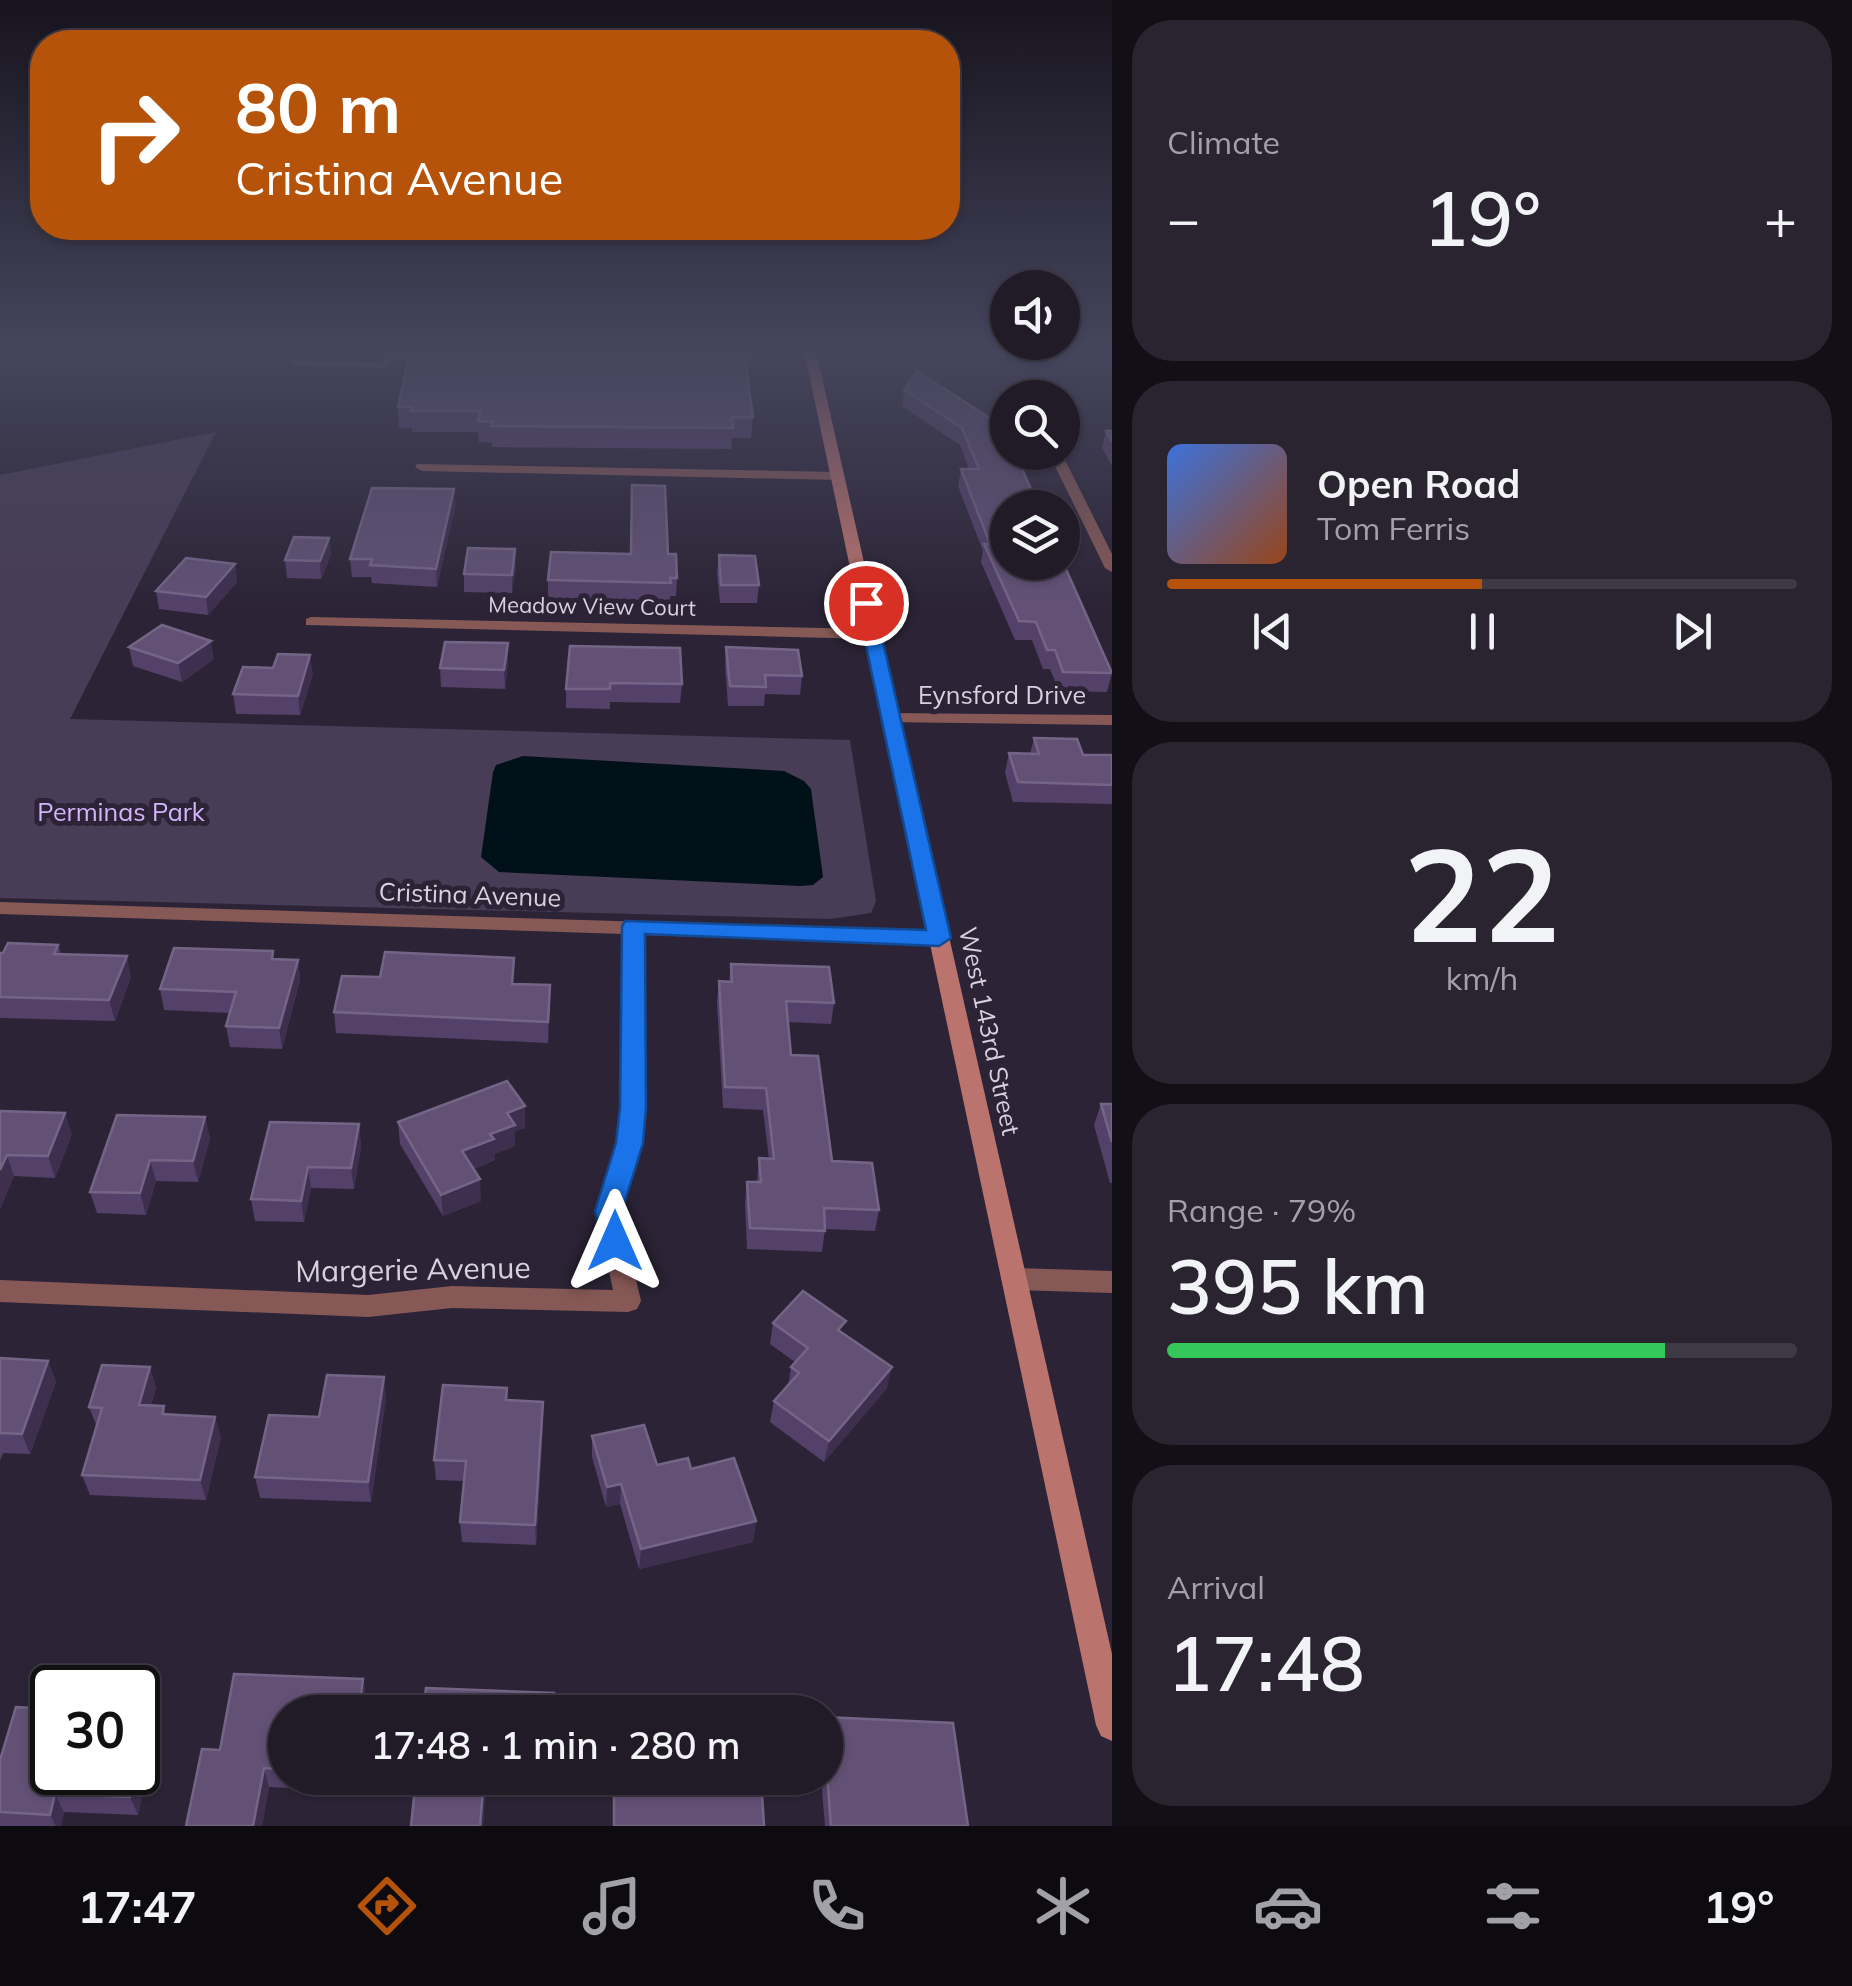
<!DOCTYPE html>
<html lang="en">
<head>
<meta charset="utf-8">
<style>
  body { margin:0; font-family:Mulish,sans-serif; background:#292430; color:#f1f3f6; height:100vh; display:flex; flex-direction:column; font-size:38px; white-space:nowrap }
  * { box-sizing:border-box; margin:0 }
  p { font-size:32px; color:#a2a1a8 }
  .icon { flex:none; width:55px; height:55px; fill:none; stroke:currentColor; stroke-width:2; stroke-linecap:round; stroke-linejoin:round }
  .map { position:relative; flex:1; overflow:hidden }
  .details { display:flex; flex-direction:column; gap:20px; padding:20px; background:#120f16; width:740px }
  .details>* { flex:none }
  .hud { position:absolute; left:30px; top:30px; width:930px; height:210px; border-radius:40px; box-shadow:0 2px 8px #0004,0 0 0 2px #3e3945; background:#b45309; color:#fff; overflow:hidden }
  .buttons { position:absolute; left:990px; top:270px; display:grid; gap:20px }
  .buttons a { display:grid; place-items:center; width:90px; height:90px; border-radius:50%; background:#211b28; box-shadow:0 2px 8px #0004,0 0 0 2px #3e3945; font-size:50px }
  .speed { position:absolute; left:30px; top:1665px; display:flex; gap:20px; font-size:50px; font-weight:700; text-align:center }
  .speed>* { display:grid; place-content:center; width:130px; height:130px; border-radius:50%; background:#211b28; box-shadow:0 2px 8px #0004,0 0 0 2px #3e3945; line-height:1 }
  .speed .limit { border:5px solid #111; border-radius:15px; background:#fff; color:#111 }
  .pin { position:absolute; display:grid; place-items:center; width:85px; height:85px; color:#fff; margin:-42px; border:5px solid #fff; border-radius:50%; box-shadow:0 2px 10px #0007 }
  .me { position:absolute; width:110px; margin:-55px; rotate:0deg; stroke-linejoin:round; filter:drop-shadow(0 0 8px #0008) }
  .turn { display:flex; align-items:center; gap:35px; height:210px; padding:0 40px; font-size:45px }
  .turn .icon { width:130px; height:130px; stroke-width:2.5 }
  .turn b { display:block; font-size:70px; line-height:85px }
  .big { font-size:75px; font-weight:600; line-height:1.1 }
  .details .card { flex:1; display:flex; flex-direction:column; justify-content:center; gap:15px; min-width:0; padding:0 35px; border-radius:40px; background:#292430 }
  .details .dial { align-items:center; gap:0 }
  .dial b { font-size:130px; line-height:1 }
  .song { display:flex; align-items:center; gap:30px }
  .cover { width:120px; height:120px; border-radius:15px; background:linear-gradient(135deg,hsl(220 70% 55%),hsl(20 70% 35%)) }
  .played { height:10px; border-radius:5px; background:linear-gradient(90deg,#b45309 50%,#3e3945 50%) }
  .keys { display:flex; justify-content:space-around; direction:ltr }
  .heat { display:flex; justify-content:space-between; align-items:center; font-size:55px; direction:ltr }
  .charge { height:15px; border-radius:8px; background:linear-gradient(90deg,#34c759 79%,#3e3945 0) }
  .trip { position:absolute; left:268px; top:1695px; width:575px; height:100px; border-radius:50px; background:#211b28; box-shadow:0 2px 8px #0004,0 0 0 2px #3e3945; font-weight:600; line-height:100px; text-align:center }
  .dock { display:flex; height:160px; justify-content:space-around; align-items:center; background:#0d0b10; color:#a2a1a8 }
  .dock .icon { width:70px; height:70px }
  .dock .active { color:#b45309 }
  .dock b { font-size:45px; color:#f1f3f6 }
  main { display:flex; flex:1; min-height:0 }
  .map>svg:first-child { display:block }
  .green { fill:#483c57 }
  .water { fill:#001218 }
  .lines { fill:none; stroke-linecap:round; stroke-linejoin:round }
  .lane { fill:#865956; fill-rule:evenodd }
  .street { fill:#865956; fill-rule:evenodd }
  .secondary { fill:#bb736e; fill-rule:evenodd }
  .wall { fill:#544169 }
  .shaded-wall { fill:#3e2f4f }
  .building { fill:#625175; stroke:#746586; stroke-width:2.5 }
  .route { fill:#1a73e8; stroke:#114b97; stroke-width:2.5 }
  .labels { text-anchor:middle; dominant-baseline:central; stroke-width:10; stroke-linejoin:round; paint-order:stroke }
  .far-street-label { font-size:22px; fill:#d7d2de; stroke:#2c2436 }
  .street-label { font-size:25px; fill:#d7d2de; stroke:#2c2436 }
  .park-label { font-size:25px; fill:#d4b4fb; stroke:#2c2436 }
  .near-street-label { font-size:30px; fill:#d7d2de; stroke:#2c2436 }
</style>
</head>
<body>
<main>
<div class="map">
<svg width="1112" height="1826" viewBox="0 0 1112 1826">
  <rect width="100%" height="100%" fill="#2c2436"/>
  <polygon class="green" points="216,432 70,719 850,740 876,901 871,913 831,919 0,898 0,475"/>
  <polygon class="water" points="523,756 784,771 804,781 811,789 823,877 813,885 800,886 499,872 481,857 493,772 496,765"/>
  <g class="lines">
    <polygon class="lane" points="396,352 405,354 384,368 295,366 290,363 295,360 382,362"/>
    <g class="street">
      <path d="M388,351L436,356L442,359C426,367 402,361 388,351Z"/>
      <path d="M618,351H636C619,360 592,368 574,360Z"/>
      <polygon points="1048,452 1061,452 1112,554 1112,572 1105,568"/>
      <polygon points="417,464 838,472 845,476 838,480 422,471 415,467"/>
      <polygon points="311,617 872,629 880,634 872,639 306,625 306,619"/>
      <polygon points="891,713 1112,715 1112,725 885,722 885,714"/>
      <polygon points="0,902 939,931 949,938 939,945 643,935 644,1108 641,1143 620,1211 641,1301 637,1309 628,1312 452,1308 368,1317 0,1302 0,1280 368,1295 452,1286 613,1290 596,1211 617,1143 622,1108 623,934 0,914"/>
      <polygon points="1014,1268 1112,1271 1112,1293 1014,1290 1005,1286 1001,1279 1005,1272"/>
    </g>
    <polygon class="secondary" points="804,351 816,351 1112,1654 1112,1741 1101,1736 1096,1725"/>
  </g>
  <g class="wall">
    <polygon points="693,351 750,351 748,368 746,368 753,417 751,438 732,438 731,449 492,447 492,443 479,442 478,432 412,432 412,428 399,428 398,407 693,359"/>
    <polygon points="904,390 1004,427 1112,673 1107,692 1059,691 1050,669 1043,669 1032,640 1015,640 981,562 983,551 958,486 961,469 969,469 960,445 902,406"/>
    <polygon points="1106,431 1112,431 1112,466 1102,448"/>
    <polygon points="454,489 455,507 437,587 372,583 371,577 352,577 350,559"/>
    <polygon points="329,538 331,555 321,579 287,578 285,560"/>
    <polygon points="668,554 677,578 676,596 670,596 670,601 548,598 548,580"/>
    <polygon points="719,555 759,585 757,603 720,603 717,573"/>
    <polygon points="235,564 237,582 208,615 159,609 156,591"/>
    <polygon points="516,566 512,593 464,592 464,574"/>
    <polygon points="508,643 508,662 505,689 441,687 440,668"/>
    <polygon points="570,646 682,684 680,703 610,702 610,709 566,708 566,689"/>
    <polygon points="129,647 214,659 182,682 133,666"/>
    <polygon points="726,647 802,676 800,695 765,694 764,706 728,706 725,665"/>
    <polygon points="313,674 300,715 236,714 233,694"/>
    <polygon points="1034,738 1083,755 1112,755 1112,804 1013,802 1005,773 1009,753 1030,754"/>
    <polygon points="58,945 61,954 131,977 115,1021 0,1018 0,953"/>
    <polygon points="275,959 298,960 300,980 282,1049 230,1047 226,1026 230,1013 164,1010 160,989"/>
    <polygon points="731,964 834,1003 831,1024 788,1022 791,1055 832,1161 879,1210 875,1231 825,1229 822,1252 747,1249 745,1203 747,1182 757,1182 759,1158 769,1159 763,1110 723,1108 717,1002 719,981 729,982"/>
    <polygon points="514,984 550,985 548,1043 336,1033 334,1012"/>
    <polygon points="1101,1104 1112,1104 1112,1183 1110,1183 1094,1125"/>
    <polygon points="525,1106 525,1128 515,1131 515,1146 494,1154 495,1160 473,1169 481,1201 443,1216 400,1144 398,1122"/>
    <polygon points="0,1111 72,1134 55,1178 14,1176 0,1209"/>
    <polygon points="205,1117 210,1139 198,1182 156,1181 146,1215 97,1213 90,1192"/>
    <polygon points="359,1124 361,1146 354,1189 311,1188 304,1222 255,1221 251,1199"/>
    <polygon points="773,1323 844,1333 887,1388 824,1462 770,1422 774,1401 788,1386 791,1367 795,1362 770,1344"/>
    <polygon points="0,1358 48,1361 56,1382 30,1454 3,1453 0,1461"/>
    <polygon points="150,1367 156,1388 151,1405 164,1406 166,1415 221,1437 206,1500 90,1495 82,1475 97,1427 89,1407"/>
    <polygon points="386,1398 371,1502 260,1498 255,1477 319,1417"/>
    <polygon points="507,1400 543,1423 536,1545 462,1542 460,1522 464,1481 436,1480 434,1460"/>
    <polygon points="592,1436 657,1465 691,1469 756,1521 753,1542 639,1569 620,1504 606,1507 592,1457"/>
    <polygon points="234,1674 363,1679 366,1698 365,1712 285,1712 285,1778 301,1778 291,1778 290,1788 269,1787 262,1826 186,1826 202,1749 220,1750"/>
    <polygon points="150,1713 157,1732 138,1815 64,1812 61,1826 0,1826 0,1760"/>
    <polygon points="825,1717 968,1826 825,1826 821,1778 825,1778"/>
    <polygon points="416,1778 552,1778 551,1786 496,1783 495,1791 485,1791 483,1826 411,1826"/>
  </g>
  <g class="shaded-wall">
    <polygon points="454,489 455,507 437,587 436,569"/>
    <polygon points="329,538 331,555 321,579 320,561"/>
    <polygon points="515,549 516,566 512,593 512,575"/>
    <polygon points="235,564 237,582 208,615 206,597"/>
    <polygon points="211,641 214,659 182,682 178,663"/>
    <polygon points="508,643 508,662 505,689 504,670"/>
    <polygon points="310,655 313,674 300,715 298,696"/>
    <polygon points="127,956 131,977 115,1021 109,1000"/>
    <polygon points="298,960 300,980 282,1049 279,1028"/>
    <polygon points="550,985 550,1006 548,1043 548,1022"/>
    <polygon points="525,1106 525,1128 515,1131 515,1146 494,1154 495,1160 463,1172 462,1151 490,1134 507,1113"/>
    <polygon points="65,1113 72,1134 55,1178 48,1156"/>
    <polygon points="205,1117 210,1139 198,1182 193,1161"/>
    <polygon points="359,1124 361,1146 354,1189 351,1168"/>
    <polygon points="7,1155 14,1176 0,1209 0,1170"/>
    <polygon points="150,1160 156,1181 146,1215 140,1193"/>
    <polygon points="308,1167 311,1188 304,1222 301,1201"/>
    <polygon points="480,1179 481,1201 443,1216 441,1195"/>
    <polygon points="48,1361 56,1382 30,1454 22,1434"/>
    <polygon points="150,1367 156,1388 145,1426 139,1405"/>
    <polygon points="892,1367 887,1388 824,1462 829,1441"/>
    <polygon points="384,1377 386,1398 371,1502 368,1482"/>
    <polygon points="543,1402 543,1423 536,1545 535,1525"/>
    <polygon points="215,1417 221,1437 206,1500 200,1480"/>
    <polygon points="621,1484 620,1504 606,1507 607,1487"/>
    <polygon points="756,1521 753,1542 639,1569 641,1549"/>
    <polygon points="363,1679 366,1698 365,1712 359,1712"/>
    <polygon points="150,1713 157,1732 138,1815 130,1797 136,1772 138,1772 138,1764"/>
    <polygon points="264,1768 269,1787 262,1826 253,1826"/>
    <polygon points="484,1778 485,1791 483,1826 480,1826"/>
    <polygon points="55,1794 64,1812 61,1826 56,1826 50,1815"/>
  </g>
  <g class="building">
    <polygon points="695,351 744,351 753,417 732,417 733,428 492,426 492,422 478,421 480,411 411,411 412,407 398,407 409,354 695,359"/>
    <polygon points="917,371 1004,427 1008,435 1008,452 1015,452 1039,508 1008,508 1008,562 1062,562 1062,560 1112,673 1063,672 1055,650 1047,650 1036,622 1019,621 984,544 990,544 961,469 979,469 962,428 904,390"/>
    <polygon points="1106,431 1112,431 1112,442"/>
    <polygon points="632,485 665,486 668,554 676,554 677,578 670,578 671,583 548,580 551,552 631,554"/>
    <polygon points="372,488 454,489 436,569 370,565 372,559 350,559"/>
    <polygon points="294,537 329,538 320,561 285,560"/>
    <polygon points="468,548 515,549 512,575 464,574"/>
    <polygon points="719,555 755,556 759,585 721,585"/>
    <polygon points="186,558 235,564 206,597 156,591"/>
    <polygon points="162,625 211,641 178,663 129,647"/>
    <polygon points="445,642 508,643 504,670 440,668"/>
    <polygon points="570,646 680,648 682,684 610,683 610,689 566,689"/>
    <polygon points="726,647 798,650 802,676 765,675 766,687 730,686"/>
    <polygon points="278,654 310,655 298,696 233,694 243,667 273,668"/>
    <polygon points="1034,738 1077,739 1083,755 1112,755 1112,785 1018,782 1009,753 1039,754"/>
    <polygon points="8,943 58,945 54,954 127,956 109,1000 0,997 0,953 3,953"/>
    <polygon points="174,948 273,951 272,959 298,960 279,1028 226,1026 236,992 160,989"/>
    <polygon points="385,952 514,958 512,984 550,985 548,1022 334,1012 342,976 380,977"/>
    <polygon points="731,964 829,967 834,1003 786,1001 791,1055 818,1056 832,1161 872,1163 879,1210 824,1208 825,1231 750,1228 747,1182 761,1182 759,1158 774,1159 766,1088 725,1087 719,981 732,982"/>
    <polygon points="507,1081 525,1106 507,1113 515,1125 490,1134 494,1139 462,1151 480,1179 441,1195 398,1122"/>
    <polygon points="1101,1104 1112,1104 1112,1142"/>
    <polygon points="0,1111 65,1113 48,1156 7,1155 0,1170"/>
    <polygon points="117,1115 205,1117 193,1161 150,1160 140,1193 90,1192"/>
    <polygon points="270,1122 359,1124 351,1168 308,1167 301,1201 251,1199"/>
    <polygon points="803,1291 846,1321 838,1330 892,1367 829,1441 774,1401 799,1373 791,1367 808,1348 773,1323"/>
    <polygon points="0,1358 48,1361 22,1434 0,1433"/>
    <polygon points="102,1365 150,1367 139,1405 164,1406 162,1414 215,1417 200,1480 82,1475 102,1408 89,1407"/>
    <polygon points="327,1375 384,1377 368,1482 255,1477 269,1415 319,1417"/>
    <polygon points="443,1385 507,1388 506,1400 543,1402 535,1525 460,1522 466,1461 434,1460"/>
    <polygon points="644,1425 657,1465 688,1458 691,1469 734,1458 756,1521 641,1549 621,1484 607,1487 592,1436"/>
    <polygon points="234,1674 363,1679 359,1712 285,1712 285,1770 264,1768 253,1826 186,1826 202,1749 220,1750"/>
    <polygon points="426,1688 554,1693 553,1712 423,1712"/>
    <polygon points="16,1707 52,1709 52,1772 136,1772 130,1797 55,1794 50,1815 0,1812 0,1760"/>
    <polygon points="615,1708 691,1711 691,1712 615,1712"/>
    <polygon points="138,1713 150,1713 138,1764"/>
    <polygon points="825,1717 953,1723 968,1826 831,1826 825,1747"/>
    <polygon points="416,1778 484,1778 480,1826 411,1826"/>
    <polygon points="614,1778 761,1778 764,1826 614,1826"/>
  </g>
  <linearGradient id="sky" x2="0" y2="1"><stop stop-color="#18141e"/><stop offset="0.58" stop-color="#45455d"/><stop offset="1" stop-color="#45455d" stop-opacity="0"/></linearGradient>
  <rect width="1112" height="606" fill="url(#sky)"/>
  <polygon class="route" points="866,598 874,603 951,938 939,946 645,934 646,1108 643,1143 622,1211 629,1241 625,1249 615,1253 605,1249 595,1211 616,1143 620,1108 622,926 625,921 926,930 857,603"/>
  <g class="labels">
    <g class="far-street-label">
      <text transform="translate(592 606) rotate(1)">Meadow View Court</text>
    </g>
    <g class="street-label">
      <text x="1002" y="694">Eynsford Drive</text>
      <text transform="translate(470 894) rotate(2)">Cristina Avenue</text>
      <text transform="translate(990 1031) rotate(78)">West 143rd Street</text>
    </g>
    <g class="park-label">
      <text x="121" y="811">Perminas Park</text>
    </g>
    <g class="near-street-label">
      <text transform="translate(413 1269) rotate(-1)">Margerie Avenue</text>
    </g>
  </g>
</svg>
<div class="buttons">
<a><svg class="icon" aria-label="sound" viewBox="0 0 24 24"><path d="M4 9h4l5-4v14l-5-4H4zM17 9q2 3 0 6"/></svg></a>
<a><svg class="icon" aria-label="search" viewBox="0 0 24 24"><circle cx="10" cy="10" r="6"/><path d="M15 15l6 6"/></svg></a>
<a><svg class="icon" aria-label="layers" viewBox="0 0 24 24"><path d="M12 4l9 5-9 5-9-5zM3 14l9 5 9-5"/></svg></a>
</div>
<div class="speed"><div class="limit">30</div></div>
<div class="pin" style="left:866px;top:603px;background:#d93025"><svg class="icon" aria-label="arrive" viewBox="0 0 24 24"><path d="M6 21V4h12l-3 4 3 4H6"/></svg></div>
<svg class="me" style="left:615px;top:1241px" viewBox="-20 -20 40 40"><path d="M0-17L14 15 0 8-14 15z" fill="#1a73e8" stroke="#fff" stroke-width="4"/></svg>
<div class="trip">17:48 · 1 min · 280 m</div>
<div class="hud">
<div class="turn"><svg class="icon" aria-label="right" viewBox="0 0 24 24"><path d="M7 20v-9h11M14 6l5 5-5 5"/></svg><div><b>80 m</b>Cristina Avenue</div></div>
</div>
</div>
<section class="details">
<div class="card"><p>Climate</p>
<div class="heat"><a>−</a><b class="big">19°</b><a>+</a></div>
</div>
<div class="card">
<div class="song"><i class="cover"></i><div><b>Open Road</b><p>Tom Ferris</p></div></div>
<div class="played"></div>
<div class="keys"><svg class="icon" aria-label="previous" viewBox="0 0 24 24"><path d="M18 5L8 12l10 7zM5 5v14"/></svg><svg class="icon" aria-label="pause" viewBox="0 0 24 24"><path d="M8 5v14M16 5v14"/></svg><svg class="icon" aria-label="next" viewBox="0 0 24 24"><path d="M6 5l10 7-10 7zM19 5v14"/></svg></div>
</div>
<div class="card dial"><b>22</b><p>km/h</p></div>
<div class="card"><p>Range · 79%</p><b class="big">395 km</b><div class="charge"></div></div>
<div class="card"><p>Arrival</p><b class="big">17:48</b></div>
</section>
</main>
<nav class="dock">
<b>17:47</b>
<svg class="icon active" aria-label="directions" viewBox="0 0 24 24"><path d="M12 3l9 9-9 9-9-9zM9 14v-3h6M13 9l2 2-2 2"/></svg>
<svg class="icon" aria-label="music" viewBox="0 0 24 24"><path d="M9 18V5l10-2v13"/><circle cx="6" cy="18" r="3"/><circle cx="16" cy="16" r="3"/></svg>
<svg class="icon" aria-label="phone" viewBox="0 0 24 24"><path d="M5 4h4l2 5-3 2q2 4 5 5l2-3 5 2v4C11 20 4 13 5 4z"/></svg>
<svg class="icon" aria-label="climate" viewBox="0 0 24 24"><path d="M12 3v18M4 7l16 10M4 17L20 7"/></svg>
<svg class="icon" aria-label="car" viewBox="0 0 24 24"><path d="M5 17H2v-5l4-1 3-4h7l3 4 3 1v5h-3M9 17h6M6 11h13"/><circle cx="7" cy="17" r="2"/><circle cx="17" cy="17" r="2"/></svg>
<svg class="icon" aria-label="filters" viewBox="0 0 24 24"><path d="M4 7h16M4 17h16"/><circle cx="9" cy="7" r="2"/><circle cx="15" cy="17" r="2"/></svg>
<b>19°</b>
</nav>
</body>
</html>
